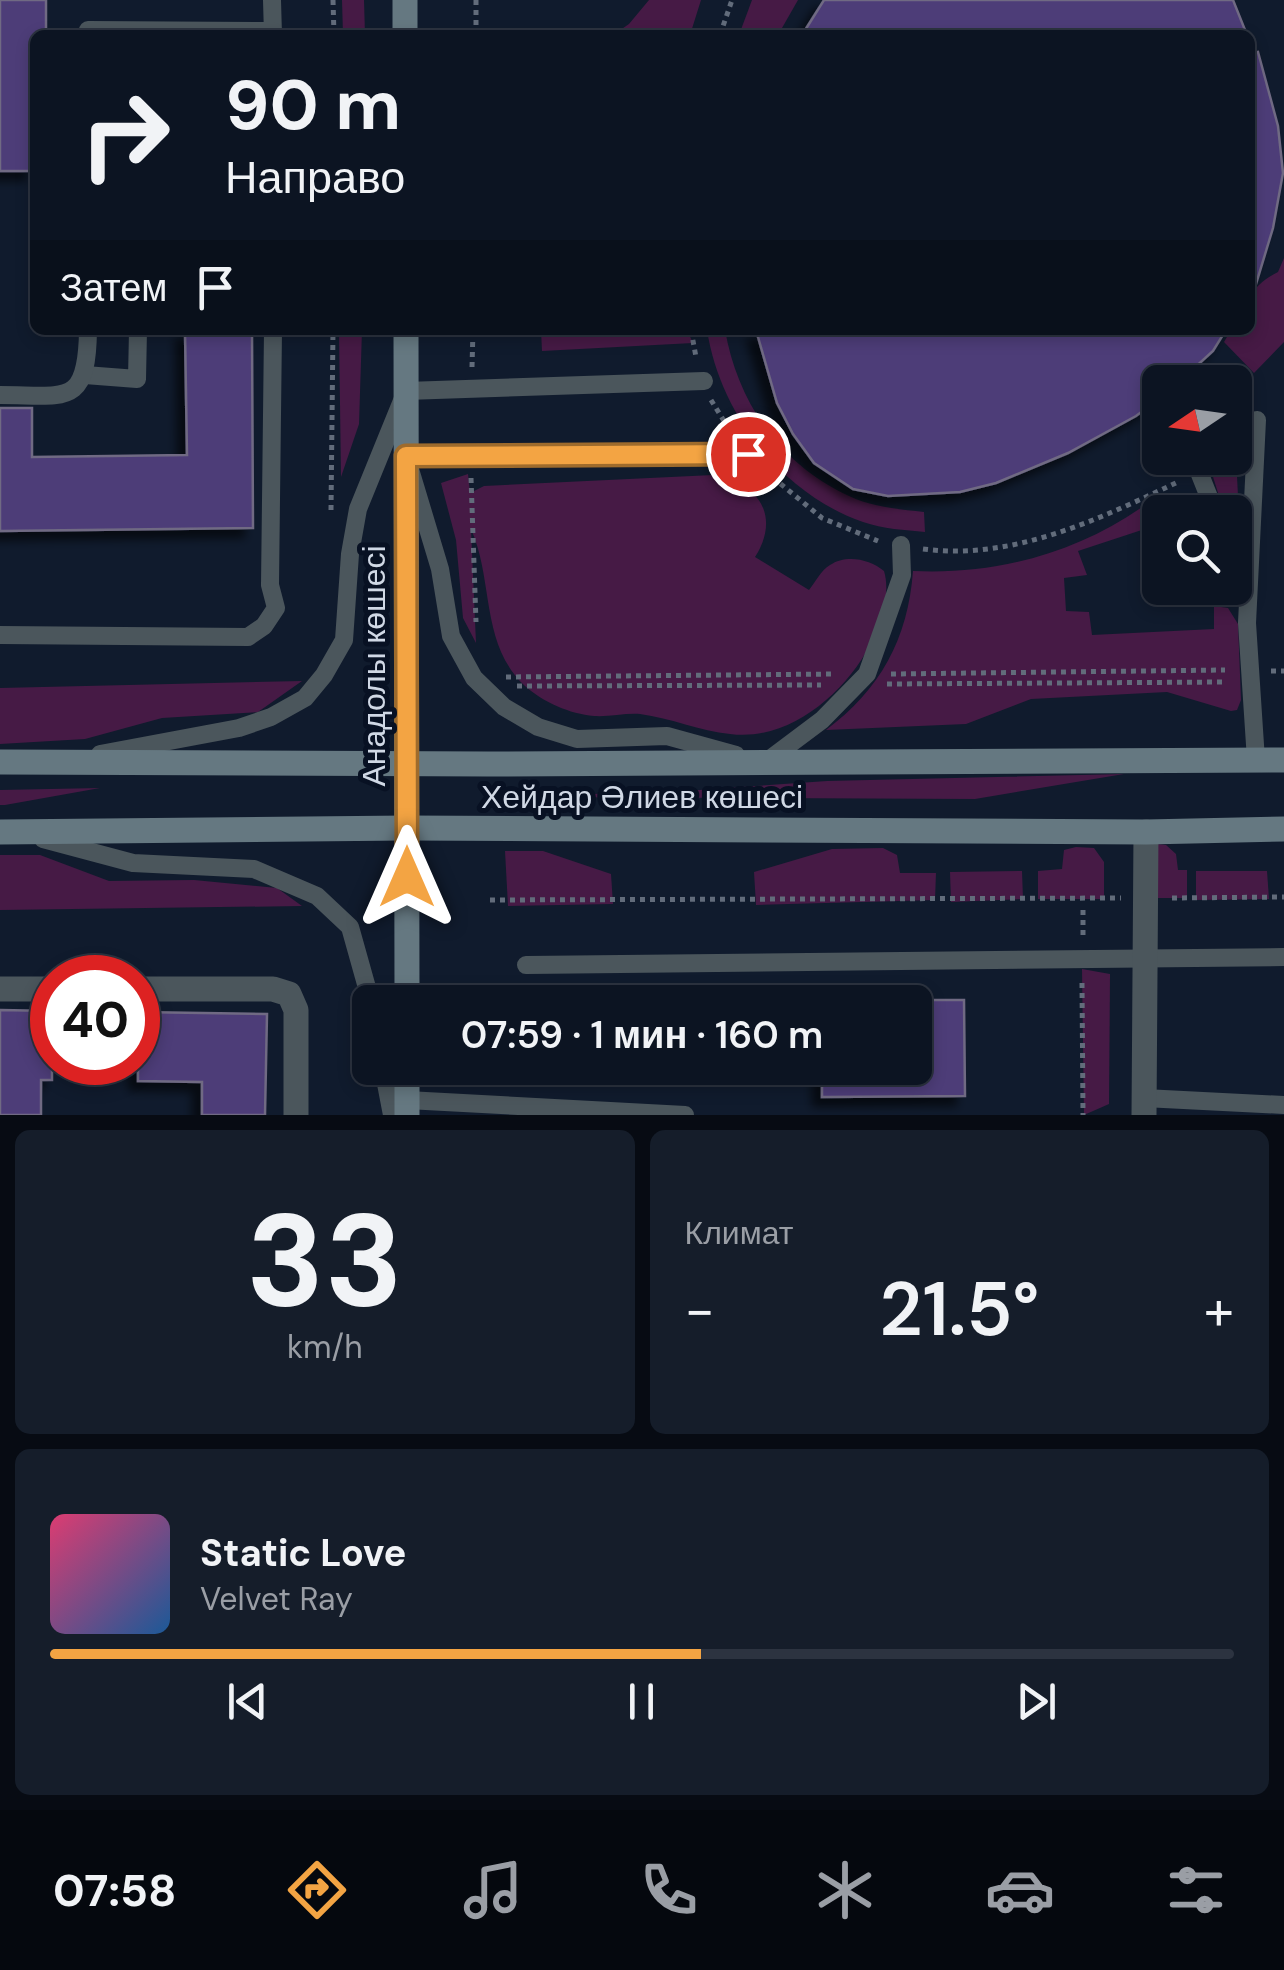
<!DOCTYPE html>
<html lang="ru">
<head>
<meta charset="utf-8">
<style>
  body { margin:0; font-family:"DM Sans",sans-serif; background:#151d2a; color:#f1f3f6; height:100vh; display:flex; flex-direction:column; font-size:38px; white-space:nowrap }
  * { box-sizing:border-box; margin:0 }
  p { font-size:32px; color:#9a9ea5 }
  .icon { flex:none; width:55px; height:55px; fill:none; stroke:currentColor; stroke-width:2; stroke-linecap:round; stroke-linejoin:round }
  .map { position:relative; height:1115px; overflow:hidden }
  .drawer { display:flex; flex-direction:column; gap:15px; padding:15px; background:#070b13; flex:1 }
  .drawer>* { flex:none }
  .guide { position:absolute; left:30px; top:30px; width:1225px; height:305px; border-radius:15px; box-shadow:0 5px 15px #0003,0 0 0 2px #2c3340; background:#0c1422; color:#f1f3f6; overflow:hidden }
  .needle { width:65px; rotate:257deg }
  .controls { position:absolute; left:1142px; top:365px; display:grid; gap:20px }
  .controls a { display:grid; place-items:center; width:110px; height:110px; border-radius:15px; background:#0c1422; box-shadow:0 5px 15px #0003,0 0 0 2px #2c3340; font-size:50px }
  .speed { position:absolute; left:30px; top:955px; display:flex; gap:20px; font-size:50px; font-weight:700; text-align:center }
  .speed>* { display:grid; place-content:center; width:130px; height:130px; border-radius:50%; background:#0c1422; box-shadow:0 5px 15px #0003,0 0 0 2px #2c3340; line-height:1 }
  .speed .limit { border:15px solid #d22; background:#fff; color:#111 }
  .pin { position:absolute; display:grid; place-items:center; width:85px; height:85px; color:#fff; margin:-42px; border:5px solid #fff; border-radius:50%; box-shadow:0 2px 10px #0007 }
  .me { position:absolute; width:110px; margin:-55px; rotate:0deg; stroke-linejoin:round; filter:drop-shadow(0 0 8px #0008) }
  .turn { display:flex; align-items:center; gap:35px; height:210px; padding:0 30px; font-size:45px }
  .turn .icon { width:130px; height:130px; stroke-width:2.5 }
  .turn b { display:block; font-size:70px; line-height:85px }
  .then { display:flex; align-items:center; height:95px; padding:0 30px; background:#0003; gap:20px; font-size:38px }
  .big { font-size:75px; font-weight:600; line-height:1.1 }
  .drawer .card { flex:1; display:flex; flex-direction:column; justify-content:center; gap:15px; min-width:0; padding:0 35px; border-radius:15px; background:#151d2a }
  .drawer .dial { align-items:center; gap:0 }
  .dial b { font-size:130px; line-height:1 }
  .song { display:flex; align-items:center; gap:30px }
  .cover { width:120px; height:120px; border-radius:15px; background:linear-gradient(135deg,hsl(340 70% 55%),hsl(210 70% 35%)) }
  .played { height:10px; border-radius:5px; background:linear-gradient(90deg,#f3a443 55%,#2c3340 55%) }
  .keys { display:flex; justify-content:space-around; direction:ltr }
  .heat { display:flex; justify-content:space-between; align-items:center; font-size:55px; direction:ltr }
  .drawer .tiles { flex:1; display:grid; gap:15px; grid-template-columns:1fr 1fr }
  .card:last-child { grid-column:span 2 }
  .trip { position:absolute; left:352px; top:985px; width:580px; height:100px; border-radius:15px; background:#0c1422; box-shadow:0 5px 15px #0003,0 0 0 2px #2c3340; font-weight:600; line-height:100px; text-align:center }
  .dock { display:flex; height:160px; justify-content:space-around; align-items:center; background:#05080e; color:#9a9ea5 }
  .dock .icon { width:70px; height:70px }
  .dock .active { color:#f3a443 }
  .dock b { font-size:45px; color:#f1f3f6 }
  .map>svg:first-child { display:block }
  .green { fill:#461a45 }
  .building { fill:#4e3d78; stroke:#6f6a83; stroke-width:2.5; filter:url(#shadow) }
  .lines { fill:none; stroke-linecap:round; stroke-linejoin:round }
  .path { stroke:#626c7b; stroke-width:5; stroke-dasharray:5 5; stroke-linecap:butt }
  .lane { stroke:#4b565c; stroke-width:18 }
  .street { stroke:#4b565c; stroke-width:25 }
  .secondary { stroke:#657881; stroke-width:25 }
  .route-casing { stroke:#9e6b2c; stroke-width:25 }
  .route { stroke:#f3a443; stroke-width:18 }
  .labels { text-anchor:middle; dominant-baseline:central; stroke-width:10; stroke-linejoin:round; paint-order:stroke }
  .street-label { font-size:32px; fill:#d0d8e5; stroke:#081123 }
</style>
</head>
<body>
<div class="map">
<svg width="1284" height="1115" viewBox="0 0 1284 1115">
  <defs>
    <filter id="shadow"><feDropShadow dx="-9" dy="9" stdDeviation="5" flood-color="#0009"/></filter>
  </defs>
  <rect width="100%" height="100%" fill="#101b2d"/>
  <g class="green">
    <polygon points="342,0 364,0 365,35 343,35"/>
    <polygon points="649,0 701,0 690,35 613,35 629,24"/>
    <polygon points="752,0 798,0 778,35 739,35"/>
    <path d="M1284,258V342L1254,373L1224,342L1231,330H1250C1250,297 1248,288 1278,272Z"/>
    <polygon points="339,330 362,330 359,424 341,477"/>
    <polygon points="541,330 687,330 693,343 542,351"/>
    <path d="M707,330H725C738,403 780,464 849,496C872,507 898,509 924,512L925,532C905,530 883,529 863,522C782,494 720,414 707,330Z"/>
    <polygon points="1244,434 1237,476 1239,516 1235,520 1235,512 1224,512 1209,464 1217,458 1235,458 1235,442"/>
    <path d="M468,474L470,493L484,486L713,475C759,483 781,516 755,557L809,590C815,583 821,570 830,565C846,554 870,559 884,571C891,594 881,624 870,645C845,693 789,742 730,734C700,731 671,718 640,714C625,713 609,717 594,716C570,714 543,702 525,686C480,644 494,581 471,529L476,643L463,618L456,540L441,483Z"/>
    <path d="M1156,497L1164,512H1160V524L1078,551L1087,575L1064,578L1066,611L1089,612L1092,635L1214,629V606L1228,608L1238,624L1241,700L1237,710L1231,711L1167,692L1031,699L966,724L826,730C880,690 908,639 913,571C1001,575 1085,551 1156,497Z"/>
    <polygon points="302,681 258,712 162,718 85,739 0,744 0,688"/>
    <polygon points="1124,774 975,799 502,797 685,791 827,781"/>
    <polygon points="100,788 5,805 0,805 0,790"/>
    <polygon points="1148,843 1166,845 1176,854 1178,870 1187,870 1187,898 1144,898"/>
    <polygon points="1076,847 1094,848 1104,862 1104,899 1038,899 1038,871 1062,869 1064,850"/>
    <polygon points="883,848 897,855 900,873 936,873 935,900 756,905 754,872 832,849"/>
    <polygon points="505,851 543,851 611,874 613,904 508,906"/>
    <polygon points="0,855 40,855 109,881 194,880 277,888 302,906 0,910"/>
    <polygon points="1022,871 1023,899 951,902 950,872"/>
    <polygon points="1196,871 1267,871 1269,899 1196,900"/>
    <polygon points="1082,969 1110,974 1109,1104 1084,1115"/>
  </g>
  <g class="building">
    <polygon points="0,0 46,0 46,35 35,35 35,171 0,171"/>
    <polygon points="824,0 1233,0 1247,35 802,35"/>
    <polygon points="1258,52 1278,126 1283,173 1273,228 1256,284 1250,283 1250,53"/>
    <polygon points="185,330 252,330 253,528 0,531 0,408 32,408 32,457 187,455"/>
    <polygon points="756,330 1226,330 1213,351 1179,382 1160,382 1160,398 1136,416 1068,453 996,483 960,492 888,496 853,489 814,463 793,434 777,403"/>
    <polygon points="915,1000 964,1000 965,1096 822,1097 822,1068 915,1068"/>
    <polygon points="0,1010 52,1011 52,1080 41,1080 41,1115 0,1115"/>
    <polygon points="138,1012 267,1014 265,1115 202,1115 202,1082 138,1081"/>
  </g>
  <g class="lines">
    <g class="path">
      <polyline points="333,0 334,35"/>
      <polyline points="476,0 476,35"/>
      <polyline points="720,35 732,0"/>
      <polyline points="691,330 696,357"/>
      <polyline points="472,367 473,330"/>
      <polyline points="711,400 729,429"/>
      <polyline points="765,471 822,518 878,541"/>
      <polyline points="471,478 476,622"/>
      <polyline points="331,510 333,330"/>
      <path d="M923,549C1014,561 1101,518 1180,481"/>
      <polyline points="1271,671 1284,671"/>
      <polyline points="891,674 1225,670"/>
      <polyline points="506,677 835,674"/>
      <polyline points="887,684 1226,682"/>
      <polyline points="517,686 821,685"/>
      <polyline points="1172,898 1284,897"/>
      <polyline points="490,900 1121,898"/>
      <polyline points="1083,910 1083,937"/>
      <polyline points="1082,983 1083,1115"/>
    </g>
    <g class="lane">
      <polyline points="272,0 273,35"/>
      <polyline points="88,35 88,30 273,31"/>
      <polyline points="85,375 137,379 138,330"/>
      <path d="M0,395C66,395 87,408 88,330"/>
      <polyline points="1199,472 1215,512"/>
      <polyline points="0,635 248,637 264,626 276,608 270,585 273,330"/>
      <polyline points="100,754 239,728 271,717 305,698 324,675 344,640 350,554 358,509 406,391 704,381"/>
      <polyline points="736,755 667,736 577,739 538,727 504,707 474,678 451,636 440,569 406,456 748,454"/>
      <polyline points="1256,760 1247,623 1257,420"/>
      <polyline points="766,762 822,720 867,674 902,575 901,545"/>
      <polyline points="43,839 133,863 254,869 317,896 350,927 371,1002"/>
      <polyline points="526,965 1284,957"/>
      <polyline points="383,1068 392,1115"/>
      <polyline points="1144,1098 1284,1105"/>
      <polyline points="407,1100 685,1115"/>
    </g>
    <g class="street">
      <polyline points="0,989 52,989"/>
      <polyline points="138,989 273,989 289,994 296,1010 296,1115"/>
      <polyline points="1144,1115 1146,832"/>
    </g>
    <g class="secondary">
      <polyline points="405,0 405,35"/>
      <polyline points="406,330 407,1002"/>
      <polyline points="0,762 488,764 1284,760"/>
      <polyline points="0,832 407,828 1146,832 1284,829"/>
      <polyline points="407,1068 407,1115"/>
    </g>
  </g>
  <g class="lines">
    <g class="route-casing">
      <polyline id="route" points="407,877 406,456 748,454"/>
    </g>
    <use href="#route" class="route"/>
  </g>
  <g class="labels">
    <g class="street-label">
      <text transform="translate(374 666) rotate(-90)">Анадолы көшесі</text>
      <text x="642" y="797">Хейдар Әлиев көшесі</text>
    </g>
  </g>
</svg>
<div class="controls">
<a><svg class="needle" viewBox="-14 -14 28 28"><path d="M0-13l5 13h-10z" fill="#e53935"/><path d="M0 13l5-13h-10z" fill="#9a9ea5"/></svg></a>
<a><svg class="icon" aria-label="search" viewBox="0 0 24 24"><circle cx="10" cy="10" r="6"/><path d="M15 15l6 6"/></svg></a>
</div>
<div class="speed"><div class="limit">40</div></div>
<div class="pin" style="left:748px;top:454px;background:#d93025"><svg class="icon" aria-label="arrive" viewBox="0 0 24 24"><path d="M6 21V4h12l-3 4 3 4H6"/></svg></div>
<svg class="me" style="left:407px;top:877px" viewBox="-20 -20 40 40"><path d="M0-17L14 15 0 8-14 15z" fill="#f3a443" stroke="#fff" stroke-width="4"/></svg>
<div class="trip">07:59 · 1 мин · 160 m</div>
<div class="guide">
<div class="turn"><svg class="icon" aria-label="right" viewBox="0 0 24 24"><path d="M7 20v-9h11M14 6l5 5-5 5"/></svg><div><b>90 m</b>Направо</div></div>
<div class="then">Затем<svg class="icon" aria-label="arrive" viewBox="0 0 24 24"><path d="M6 21V4h12l-3 4 3 4H6"/></svg></div>
</div>
</div>
<section class="drawer">
<div class="tiles">
<div class="card dial"><b>33</b><p>km/h</p></div>
<div class="card"><p>Климат</p>
<div class="heat"><a>−</a><b class="big">21.5°</b><a>+</a></div>
</div>
<div class="card">
<div class="song"><i class="cover"></i><div><b>Static Love</b><p>Velvet Ray</p></div></div>
<div class="played"></div>
<div class="keys"><svg class="icon" aria-label="previous" viewBox="0 0 24 24"><path d="M18 5L8 12l10 7zM5 5v14"/></svg><svg class="icon" aria-label="pause" viewBox="0 0 24 24"><path d="M8 5v14M16 5v14"/></svg><svg class="icon" aria-label="next" viewBox="0 0 24 24"><path d="M6 5l10 7-10 7zM19 5v14"/></svg></div>
</div>
</div>
</section>
<nav class="dock">
<b>07:58</b>
<svg class="icon active" aria-label="directions" viewBox="0 0 24 24"><path d="M12 3l9 9-9 9-9-9zM9 14v-3h6M13 9l2 2-2 2"/></svg>
<svg class="icon" aria-label="music" viewBox="0 0 24 24"><path d="M9 18V5l10-2v13"/><circle cx="6" cy="18" r="3"/><circle cx="16" cy="16" r="3"/></svg>
<svg class="icon" aria-label="phone" viewBox="0 0 24 24"><path d="M5 4h4l2 5-3 2q2 4 5 5l2-3 5 2v4C11 20 4 13 5 4z"/></svg>
<svg class="icon" aria-label="climate" viewBox="0 0 24 24"><path d="M12 3v18M4 7l16 10M4 17L20 7"/></svg>
<svg class="icon" aria-label="car" viewBox="0 0 24 24"><path d="M5 17H2v-5l4-1 3-4h7l3 4 3 1v5h-3M9 17h6M6 11h13"/><circle cx="7" cy="17" r="2"/><circle cx="17" cy="17" r="2"/></svg>
<svg class="icon" aria-label="filters" viewBox="0 0 24 24"><path d="M4 7h16M4 17h16"/><circle cx="9" cy="7" r="2"/><circle cx="15" cy="17" r="2"/></svg>
</nav>
</body>
</html>
